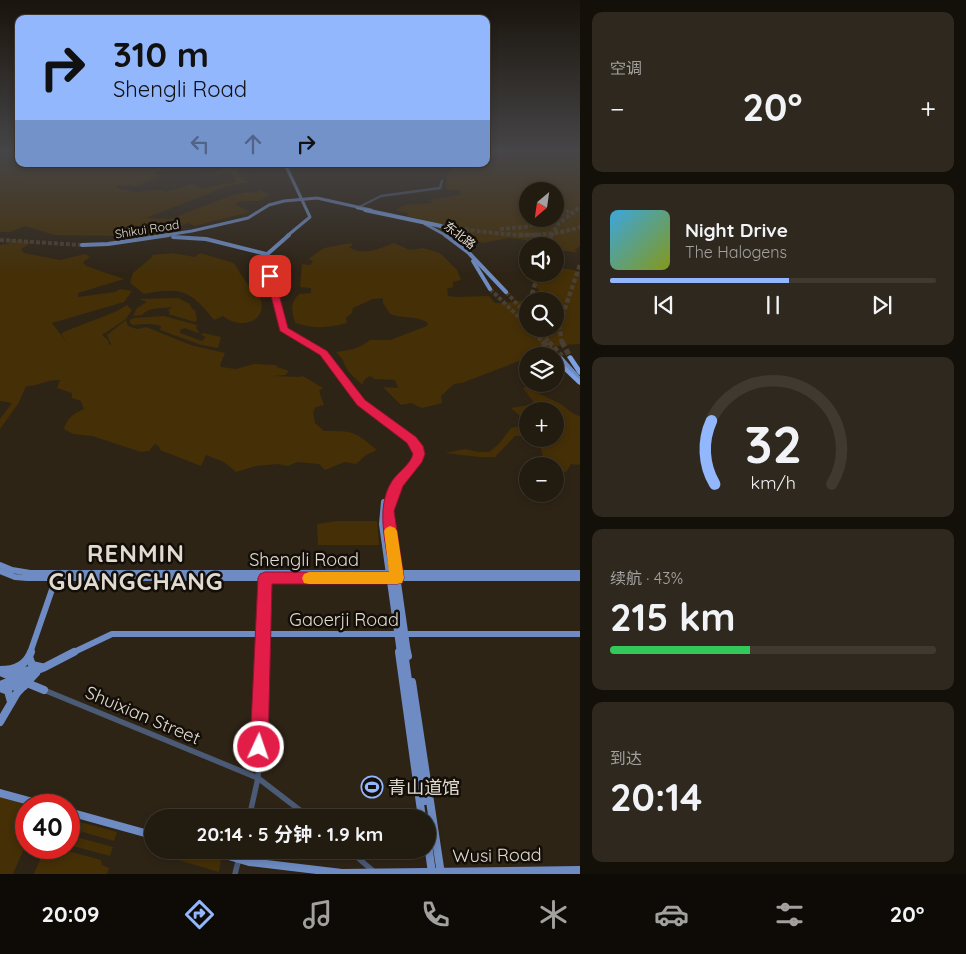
<!DOCTYPE html>
<html lang="zh">
<head>
<meta charset="utf-8">
<style>
  body { margin:0; font-family:Quicksand,"Noto Sans SC",sans-serif; background:#2e281e; color:#f1f3f6; height:100vh; display:flex; flex-direction:column; font-size:19px; white-space:nowrap }
  * { box-sizing:border-box; margin:0 }
  p { font-size:16px; color:#a2a19f }
  .icon { flex:none; width:28px; height:28px; fill:none; stroke:currentColor; stroke-width:2; stroke-linecap:round; stroke-linejoin:round }
  .map { position:relative; flex:1; overflow:hidden }
  .panel { display:flex; flex-direction:column; gap:12px; padding:12px; background:#130f09; width:386px }
  .panel>* { flex:none }
  .banner { position:absolute; left:15px; top:15px; width:475px; height:152px; border-radius:10px; box-shadow:0 2px 8px #0003,0 0 0 1px #3f3930; background:#92b7fd; color:#111; overflow:hidden }
  .needle { width:32px; rotate:209deg }
  .fabs { position:absolute; left:519px; top:182px; display:grid; gap:10px }
  .fabs a { display:grid; place-items:center; width:45px; height:45px; border-radius:50%; background:#221b10; box-shadow:0 2px 8px #0003,0 0 0 1px #3f3930; font-size:25px }
  .speed { position:absolute; left:15px; top:794px; display:flex; gap:10px; font-size:25px; font-weight:700; text-align:center }
  .speed>* { display:grid; place-content:center; width:65px; height:65px; border-radius:50%; background:#221b10; box-shadow:0 2px 8px #0003,0 0 0 1px #3f3930; line-height:1 }
  .speed .limit { border:8px solid #d22; background:#fff; color:#111 }
  .pin { position:absolute; display:grid; place-items:center; width:42px; height:42px; color:#fff; margin:-21px; border-radius:10px; box-shadow:0 2px 8px #0006 }
  .me { position:absolute; width:55px; margin:-28px; rotate:3deg; stroke-linejoin:round; filter:drop-shadow(0 0 4px #0008) }
  .turn { display:flex; align-items:center; gap:18px; height:105px; padding:0 15px; font-size:22px }
  .turn .icon { width:65px; height:65px; stroke-width:2.5 }
  .turn b { display:block; font-size:35px; line-height:42px }
  .lanes { display:flex; align-items:center; height:48px; padding:0 15px; background:#0003; justify-content:center; gap:25px; direction:ltr }
  .lanes .off { opacity:.35 }
  .big { font-size:38px; font-weight:700; line-height:1.1 }
  .panel .tile { flex:1; display:flex; flex-direction:column; justify-content:center; gap:8px; min-width:0; padding:0 18px; border-radius:10px; background:#2e281e }
  .panel .dial { align-items:center; gap:0 }
  .dial svg { height:130px; overflow:visible; fill:none; stroke:#3f3930; stroke-width:7; stroke-linecap:round; text-anchor:middle }
  .dial text { fill:#f1f3f6; stroke:none }
  .song { display:flex; align-items:center; gap:15px }
  .cover { width:60px; height:60px; border-radius:8px; background:linear-gradient(135deg,hsl(200 70% 55%),hsl(70 70% 35%)) }
  .played { height:5px; border-radius:2px; background:linear-gradient(90deg,#92b7fd 55%,#3f3930 55%) }
  .keys { display:flex; justify-content:space-around; direction:ltr }
  .heat { display:flex; justify-content:space-between; align-items:center; font-size:28px; direction:ltr }
  .charge { height:8px; border-radius:4px; background:linear-gradient(90deg,#34c759 43%,#3f3930 0) }
  .trip { position:absolute; left:144px; top:809px; width:292px; height:50px; border-radius:25px; background:#221b10; box-shadow:0 2px 8px #0003,0 0 0 1px #3f3930; font-weight:700; line-height:50px; text-align:center }
  .dock { display:flex; height:80px; justify-content:space-around; align-items:center; background:#0e0b06; color:#a2a19f }
  .dock .icon { width:35px; height:35px }
  .dock .selected { color:#92b7fd }
  .dock b { font-size:22px; color:#f1f3f6 }
  main { display:flex; flex:1; min-height:0 }
  .map>svg:first-child { display:block }
  .green { fill:#442f07; fill-rule:evenodd }
  .lines { fill:none; stroke-linecap:round; stroke-linejoin:round }
  .major-tunnel-far1 { stroke:#493f32; stroke-width:4; stroke-dasharray:4 2; stroke-linecap:butt }
  .major-tunnel { stroke:#493f32; stroke-width:5; stroke-dasharray:5 2.5; stroke-linecap:butt }
  .highway-tunnel-far2 { stroke:#493f32; stroke-width:4; stroke-dasharray:4 2; stroke-linecap:butt }
  .highway-tunnel-far1 { stroke:#493f32; stroke-width:4.5; stroke-dasharray:4.5 2.5; stroke-linecap:butt }
  .highway-tunnel { stroke:#493f32; stroke-width:5.5; stroke-dasharray:5.5 3; stroke-linecap:butt }
  .minor-far2 { stroke:#4b5a75; stroke-width:2.5 }
  .minor-far1 { stroke:#4b5a75; stroke-width:4.5 }
  .minor { stroke:#4b5a75; stroke-width:5.5 }
  .major-far4 { stroke:#6e8cc3; stroke-width:3 }
  .major-far3 { stroke:#6e8cc3; stroke-width:4 }
  .major-far2 { stroke:#6e8cc3; stroke-width:5 }
  .major-far1 { stroke:#6e8cc3; stroke-width:6 }
  .major { stroke:#6e8cc3; stroke-width:8 }
  .highway { fill:#7ca0e2; fill-rule:evenodd }
  .major-bridge-far1 { stroke:#6e8cc3; stroke-width:6 }
  .major-bridge { stroke:#6e8cc3; stroke-width:8 }
  .highway-bridge { stroke:#7ca0e2; stroke-width:4 }
  .route { fill:#e11d48; stroke:#92132f }
  .slow { fill:#f59e0b }
  .labels { text-anchor:middle; dominant-baseline:central; stroke-width:5; stroke-linejoin:round; paint-order:stroke }
  .far-street-label { font-size:12px; fill:#e0dad0; stroke:#130e08 }
  .near-street-label { font-size:18px; fill:#e0dad0; stroke:#130e08 }
  .near-poi-label { font-size:18px; fill:#e0dad0; stroke:#130e08; text-anchor:start }
  .near-district-label { font-size:24px; font-weight:bold; letter-spacing:1px; fill:#e0dad0; stroke:#130e08 }
</style>
</head>
<body>
<main>
<div class="map">
<svg width="580" height="874" viewBox="0 0 580 874">
  <rect width="100%" height="100%" fill="#2e2416"/>
  <g class="green">
    <polygon points="0,151 19,151 19,164 97,164 96,165 101,167 110,164 207,164 195,170 158,171 154,174 161,176 137,186 118,185 116,188 136,192 161,190 165,192 192,184 201,188 236,182 231,172 226,172 216,176 215,173 231,164 239,164 236,170 240,177 248,182 228,186 146,218 170,219 233,195 248,192 254,193 261,190 270,195 259,201 239,201 235,204 250,212 195,226 189,223 157,234 157,236 125,241 123,238 119,236 55,235 25,226 10,232 0,232"/>
    <path d="M486,151H580V246L575,250L578,253L555,249V246H544L521,239L508,238L482,243L466,236L449,234L422,220L407,216L408,213L395,210L405,205L433,203L429,200L460,195V191L446,189L447,175L454,166H460L462,164H486ZM528,191H555V219H528Z"/>
    <path d="M10,239L32,242L21,249L24,253L60,260L85,254L90,257L83,262L86,266L124,279L78,293V297L115,292L120,289L132,291L124,302L52,323L69,346L61,334L66,331L115,312L127,305L132,310L126,319L102,335L108,340L109,345L111,344L107,335L126,320L128,326L137,329L146,327L191,345L225,353L220,365L221,367L236,369L254,364L276,365L277,367L289,371L285,375L273,376L299,377L303,376L323,388L319,391L324,405L316,407L313,412L315,423L324,431C354,431 354,431 377,450L366,455L356,464L345,462L325,470L319,464L297,462L288,466L278,464L256,466L236,472L224,462L206,455L201,466L160,450L159,446L155,444L149,451L141,452L92,436L73,434L64,429C67,418 74,413 84,409L81,401L72,398V393L57,388L60,380C47,379 39,386 26,386L18,404L0,429V419L12,403L0,401V245L10,243Z"/>
    <path d="M351,243L353,245L349,247C363,257 380,248 394,243L410,250L423,248L440,253L457,270L461,280L453,282V287L447,289L448,296L457,297L489,296L495,303C507,304 518,300 530,301H528V329H555V301C543,301 541,294 536,286C534,282 529,280 525,278L540,276L537,274H555V267L580,271V344L561,345L533,356H528L527,358L462,383L454,384L441,396L442,403L422,408L411,403L401,405L383,387L398,388L395,380L375,379L370,376L365,379L362,385C358,380 350,375 347,369C342,359 344,360 336,352C347,351 361,348 370,340H390L427,326L428,323C416,315 403,319 390,314L383,303V298L373,299L353,308L352,313L346,318L347,323C329,328 314,329 295,323C292,310 289,304 299,294L311,293V288L300,287L302,264L310,265L313,261L308,259L324,248Z"/>
    <path d="M172,253L195,257L200,253L234,263L251,290L255,289C275,315 247,334 223,316L214,320C190,290 181,287 144,294L130,283L133,273L152,257V255Z"/>
    <path d="M178,298L190,304L192,309L195,310L197,320L195,322L168,314L170,313L168,310L173,307C162,309 150,306 142,315L133,316L137,308L147,302L139,299Z"/>
    <path d="M164,316L197,325L196,328L199,332L198,333L185,328L180,330V333L202,341L206,337L201,335L203,333L221,337L218,348L201,345L160,330L161,326C152,323 143,324 133,325L130,323V320L134,318Z"/>
    <path d="M527,386C538,394 547,397 559,403C566,407 572,415 580,416V465L571,464L566,472L559,471L555,464L544,463C543,455 541,443 534,439H555V411H528L527,422L511,408L535,404L523,388Z"/>
    <polygon points="527,424 527,436 515,436 495,457 479,457 445,453 465,449 479,452 489,452 499,444 511,428"/>
    <polygon points="337,521 377,521 379,545 318,545 317,524"/>
    <polygon points="0,796 32,805 26,805 26,844 13,874 0,874"/>
    <polygon points="69,819 117,832 114,841 69,828"/>
    <polygon points="69,835 113,847 110,856 69,845"/>
    <polygon points="45,848 57,848 101,860 102,865 109,868 107,874 34,874"/>
    <polygon points="162,850 185,850 221,860 219,872 161,855"/>
  </g>
  <g class="lines">
    <g class="major-tunnel-far1">
      <polyline points="0,240 82,245"/>
      <polyline points="490,289 528,326"/>
      <polyline points="506,292 528,316"/>
      <polyline points="530,329 544,343"/>
      <polyline points="538,329 550,343"/>
    </g>
    <g class="major-tunnel">
      <polyline points="543,342 561,359"/>
      <polyline points="549,342 562,356"/>
    </g>
    <g class="highway-tunnel-far2">
      <polyline points="555,218 570,210"/>
      <path d="M441,226C487,232 535,242 580,227"/>
      <polyline points="500,229 525,227 553,219"/>
      <polyline points="551,236 559,223 580,207"/>
    </g>
    <g class="highway-tunnel-far1">
      <polyline points="519,235 541,235"/>
      <polyline points="545,246 552,235"/>
      <polyline points="530,301 538,274"/>
      <polyline points="535,329 544,343"/>
      <polyline points="562,343 559,325 580,265"/>
    </g>
    <g class="highway-tunnel">
      <polyline points="543,342 553,356"/>
      <polyline points="562,342 570,357"/>
    </g>
    <polyline class="minor-far2" points="357,208 381,196 440,188 442,181"/>
    <polyline class="minor-far1" points="262,653 265,578"/>
    <g class="minor">
      <polyline points="44,690 258,778 310,818"/>
      <polyline points="249,818 258,778 262,652"/>
      <polyline points="349,850 373,871"/>
      <polyline points="235,874 241,850"/>
    </g>
    <g class="major-far4">
      <polyline points="285,164 310,217 287,236"/>
      <polyline points="425,224 447,236"/>
      <polyline points="160,236 192,231 248,218 269,205 284,201 317,198 371,210"/>
    </g>
    <g class="major-far3">
      <polyline points="289,235 264,257 282,326 286,331 306,343"/>
      <polyline points="445,235 469,253 506,292"/>
      <polyline points="173,237 206,239 266,254"/>
      <polyline points="82,245 108,244 169,235"/>
      <polyline points="473,261 490,289"/>
    </g>
    <g class="major-far2">
      <polyline points="304,342 323,353 361,402 412,440 418,450 418,456 412,468 401,479"/>
      <polyline points="561,359 580,380"/>
    </g>
    <g class="major-far1">
      <polyline points="384,502 382,524 400,653"/>
      <polyline points="388,513 408,653"/>
      <path d="M385,523C385,504 389,492 403,478"/>
      <polyline points="0,565 12,570 30,573 580,573"/>
      <polyline points="0,571 15,577 27,578 580,578"/>
      <polyline points="30,653 56,578"/>
      <polyline points="72,653 112,634 580,634"/>
    </g>
    <g class="major">
      <polyline points="399,652 422,818"/>
      <polyline points="407,652 408,656"/>
      <polyline points="29,657 32,665 41,667"/>
      <path d="M0,670C14,670 26,666 31,652"/>
      <polyline points="0,672 44,690"/>
      <polyline points="11,672 32,670"/>
      <polyline points="412,682 441,874"/>
      <polyline points="0,685 45,667 74,652"/>
      <polyline points="0,687 24,686"/>
      <polyline points="0,688 8,691 11,702"/>
      <polyline points="0,722 17,693 36,673"/>
      <polyline points="0,793 44,805"/>
      <polyline points="69,812 152,835"/>
      <polyline points="428,844 432,873"/>
      <polyline points="208,850 249,862 342,873 580,870"/>
    </g>
    <g class="highway">
      <polygon points="356,207 366,209 367,210 365,211 356,209"/>
      <polygon points="570,355 572,356 580,368 580,375 578,374 567,357"/>
      <polygon points="555,357 557,358 580,380 580,385 578,384 555,362"/>
    </g>
    <polyline class="major-bridge-far1" points="385,523 404,653"/>
    <polyline class="major-bridge" points="404,652 425,801"/>
    <polyline class="highway-bridge" points="365,210 441,226"/>
  </g>
  <linearGradient id="sky" x2="0" y2="1"><stop stop-color="#19140c"/><stop offset="0.55" stop-color="#464547"/><stop offset="1" stop-color="#464547" stop-opacity="0"/></linearGradient>
  <rect width="580" height="274" fill="url(#sky)"/>
  <path class="route" d="M270,274L274,276L288,328L327,351L365,400L416,437L423,446L425,454L422,462L403,486L394,511L404,578L402,583L397,584H272L268,747L265,753L259,756L253,753L250,747L258,578L260,574L265,572H390C386,543 375,508 392,481C399,471 410,465 413,454L407,443L357,405L320,355L280,331L266,276Z"/>
  <polygon class="slow" points="390,526 395,528 397,531 404,578 402,583 397,584 309,584 304,583 302,578 304,574 309,572 389,572 384,531 386,528"/>
  <defs>
    <g id="stadium-ring" transform="scale(1.125)"><circle r="9.5" fill="#130e08" stroke="#92b7fd" stroke-width="1.5"/><path d="M0-5a6.5 5 0 1 0 0 10a6.5 5 0 1 0 0-10ZM-3.5-1.8h7v3.6h-7Z" fill="#92b7fd"/></g>
  </defs>
  <g fill-rule="evenodd">
    <use href="#stadium-ring" x="372" y="787"/>
  </g>
  <g class="labels">
    <g class="far-street-label">
      <text transform="translate(147 229) rotate(-9)">Shikui Road</text>
      <text transform="translate(460 235) rotate(38)">东北路</text>
    </g>
    <g class="near-street-label">
      <text x="304" y="559">Shengli Road</text>
      <text x="344" y="619">Gaoerji Road</text>
      <text transform="translate(143 715) rotate(23)">Shuixian Street</text>
      <text transform="translate(497 855) rotate(-1)">Wusi Road</text>
    </g>
    <g class="near-poi-label">
      <text x="388" y="787">青山道馆</text>
    </g>
    <g class="near-district-label">
      <text x="136" y="553">RENMIN<tspan x="136" dy="28">GUANGCHANG</tspan></text>
    </g>
  </g>
</svg>
<div class="fabs">
<a><svg class="needle" viewBox="-14 -14 28 28"><path d="M0-13l5 13h-10z" fill="#e53935"/><path d="M0 13l5-13h-10z" fill="#a2a19f"/></svg></a>
<a><svg class="icon" aria-label="sound" viewBox="0 0 24 24"><path d="M4 9h4l5-4v14l-5-4H4zM17 9q2 3 0 6"/></svg></a>
<a><svg class="icon" aria-label="search" viewBox="0 0 24 24"><circle cx="10" cy="10" r="6"/><path d="M15 15l6 6"/></svg></a>
<a><svg class="icon" aria-label="layers" viewBox="0 0 24 24"><path d="M12 4l9 5-9 5-9-5zM3 14l9 5 9-5"/></svg></a>
<a>+</a>
<a>−</a>
</div>
<div class="speed"><div class="limit">40</div></div>
<div class="pin" style="left:270px;top:276px;background:#d93025"><svg class="icon" aria-label="arrive" viewBox="0 0 24 24"><path d="M6 21V4h12l-3 4 3 4H6"/></svg></div>
<svg class="me" style="left:259px;top:747px" viewBox="-20 -20 40 40"><circle r="17" fill="#e11d48" stroke="#fff" stroke-width="3"/><path d="M0-11L8 9 0 5-8 9z" fill="#fff"/></svg>
<div class="trip">20:14 · 5 分钟 · 1.9 km</div>
<div class="banner">
<div class="turn"><svg class="icon" aria-label="right" viewBox="0 0 24 24"><path d="M7 20v-9h11M14 6l5 5-5 5"/></svg><div><b>310 m</b>Shengli Road</div></div>
<div class="lanes"><svg class="icon off" aria-label="left" viewBox="0 0 24 24"><path d="M17 20v-9H6M10 6l-5 5 5 5"/></svg><svg class="icon off" aria-label="ahead" viewBox="0 0 24 24"><path d="M12 20V5M6 11l6-6 6 6"/></svg><svg class="icon" aria-label="right" viewBox="0 0 24 24"><path d="M7 20v-9h11M14 6l5 5-5 5"/></svg></div>
</div>
</div>
<section class="panel">
<div class="tile"><p>空调</p>
<div class="heat"><a>−</a><b class="big">20°</b><a>+</a></div>
</div>
<div class="tile">
<div class="song"><i class="cover"></i><div><b>Night Drive</b><p>The Halogens</p></div></div>
<div class="played"></div>
<div class="keys"><svg class="icon" aria-label="previous" viewBox="0 0 24 24"><path d="M18 5L8 12l10 7zM5 5v14"/></svg><svg class="icon" aria-label="pause" viewBox="0 0 24 24"><path d="M8 5v14M16 5v14"/></svg><svg class="icon" aria-label="next" viewBox="0 0 24 24"><path d="M6 5l10 7-10 7zM19 5v14"/></svg></div>
</div>
<div class="tile dial"><svg viewBox="0 0 100 80">
<path d="M14 69A42 42 0 1 1 86 69"/>
<path d="M14 69A42 42 0 0 1 12 30" stroke="#92b7fd"/>
<text x="50" y="56" font-size="32" font-weight="700">32</text>
<text x="50" y="72" font-size="11">km/h</text>
</svg></div>
<div class="tile"><p>续航 · 43%</p><b class="big">215 km</b><div class="charge"></div></div>
<div class="tile"><p>到达</p><b class="big">20:14</b></div>
</section>
</main>
<nav class="dock">
<b>20:09</b>
<svg class="icon selected" aria-label="directions" viewBox="0 0 24 24"><path d="M12 3l9 9-9 9-9-9zM9 14v-3h6M13 9l2 2-2 2"/></svg>
<svg class="icon" aria-label="music" viewBox="0 0 24 24"><path d="M9 18V5l10-2v13"/><circle cx="6" cy="18" r="3"/><circle cx="16" cy="16" r="3"/></svg>
<svg class="icon" aria-label="phone" viewBox="0 0 24 24"><path d="M5 4h4l2 5-3 2q2 4 5 5l2-3 5 2v4C11 20 4 13 5 4z"/></svg>
<svg class="icon" aria-label="climate" viewBox="0 0 24 24"><path d="M12 3v18M4 7l16 10M4 17L20 7"/></svg>
<svg class="icon" aria-label="car" viewBox="0 0 24 24"><path d="M5 17H2v-5l4-1 3-4h7l3 4 3 1v5h-3M9 17h6M6 11h13"/><circle cx="7" cy="17" r="2"/><circle cx="17" cy="17" r="2"/></svg>
<svg class="icon" aria-label="filters" viewBox="0 0 24 24"><path d="M4 7h16M4 17h16"/><circle cx="9" cy="7" r="2"/><circle cx="15" cy="17" r="2"/></svg>
<b>20°</b>
</nav>
</body>
</html>
